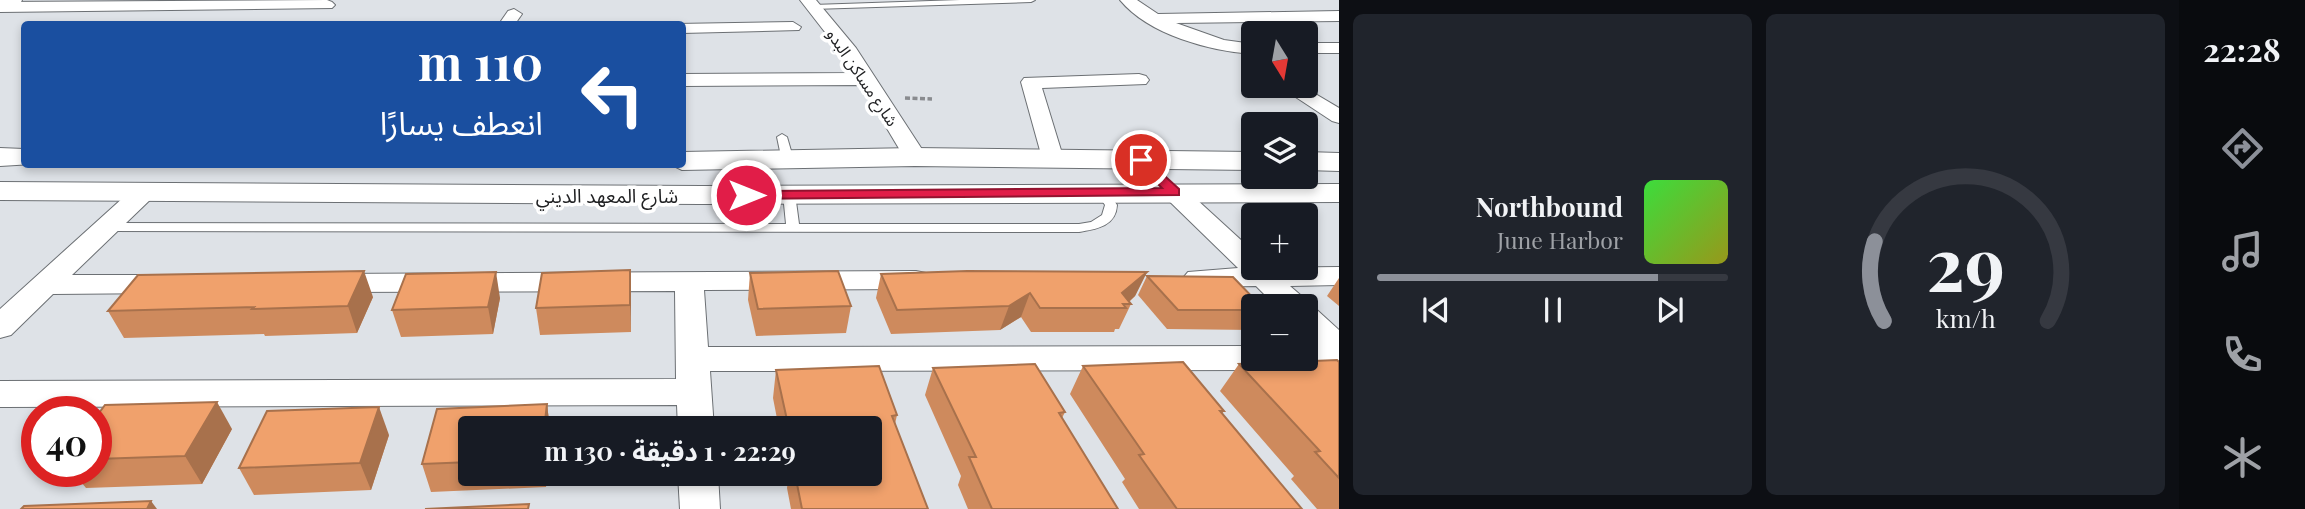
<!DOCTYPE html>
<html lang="ar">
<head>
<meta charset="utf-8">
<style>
  body { margin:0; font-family:"Playfair Display","Noto Sans Arabic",serif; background:#20242c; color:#f1f3f6; direction:rtl; height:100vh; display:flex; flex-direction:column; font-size:26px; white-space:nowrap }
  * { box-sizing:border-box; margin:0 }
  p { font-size:23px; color:#9ea1a6 }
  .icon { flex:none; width:38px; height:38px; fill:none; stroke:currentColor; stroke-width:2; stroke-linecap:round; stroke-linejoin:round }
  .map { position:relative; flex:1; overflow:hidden; direction:ltr }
  .drawer { display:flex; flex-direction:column; gap:14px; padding:14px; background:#0d0f14; width:840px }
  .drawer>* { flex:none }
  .top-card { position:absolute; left:21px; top:21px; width:665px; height:147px; border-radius:7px; box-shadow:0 4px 10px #0003; direction:rtl; background:#1a4fa0; color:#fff; overflow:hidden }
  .needle { width:46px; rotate:169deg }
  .controls { position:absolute; left:1241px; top:21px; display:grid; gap:14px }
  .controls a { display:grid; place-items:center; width:77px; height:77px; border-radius:7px; background:#171b24; box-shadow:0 4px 10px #0003; font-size:35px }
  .speed { position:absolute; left:21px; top:396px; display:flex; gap:14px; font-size:35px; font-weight:700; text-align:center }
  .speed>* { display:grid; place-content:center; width:91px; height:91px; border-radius:50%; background:#171b24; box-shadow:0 4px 10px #0003; line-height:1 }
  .speed .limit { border:10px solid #d22; background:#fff; color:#111 }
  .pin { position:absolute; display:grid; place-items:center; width:60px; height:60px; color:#fff; margin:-30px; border:4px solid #fff; border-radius:50%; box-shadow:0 2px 7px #0007 }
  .me { position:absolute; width:77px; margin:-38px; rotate:90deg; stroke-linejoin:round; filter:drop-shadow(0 0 5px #0008) }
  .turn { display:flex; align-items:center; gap:24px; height:147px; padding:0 28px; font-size:32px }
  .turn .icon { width:91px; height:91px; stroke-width:2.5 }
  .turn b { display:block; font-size:49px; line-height:60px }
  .drawer .tile { flex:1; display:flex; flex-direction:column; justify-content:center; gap:10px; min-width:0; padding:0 24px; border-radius:10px; background:#20242c }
  .drawer .dial { align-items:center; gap:0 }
  .dial svg { height:182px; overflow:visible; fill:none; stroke:#363941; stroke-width:7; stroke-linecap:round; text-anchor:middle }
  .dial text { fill:#f1f3f6; stroke:none }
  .song { display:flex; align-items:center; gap:21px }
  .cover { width:84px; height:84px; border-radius:10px; background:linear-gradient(135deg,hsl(120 70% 55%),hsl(60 70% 35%)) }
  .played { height:7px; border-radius:4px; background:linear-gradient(90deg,#8c9099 80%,#363941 80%) }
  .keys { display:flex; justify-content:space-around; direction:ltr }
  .drawer .tiles { flex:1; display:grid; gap:14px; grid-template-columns:repeat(2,1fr) }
  .trip { position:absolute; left:458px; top:416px; width:424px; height:70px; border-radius:7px; background:#171b24; box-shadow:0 4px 10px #0003; font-weight:700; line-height:70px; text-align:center; direction:rtl }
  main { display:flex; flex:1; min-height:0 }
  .menu { display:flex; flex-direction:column; width:126px; justify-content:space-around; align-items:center; background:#090b0e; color:#9ea1a6 }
  .menu .icon { width:49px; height:49px }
  .menu .selected { color:#8c9099 }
  .menu b { font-size:32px; color:#f1f3f6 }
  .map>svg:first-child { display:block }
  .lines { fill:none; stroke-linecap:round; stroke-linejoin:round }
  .service-casing { stroke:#6c7074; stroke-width:2 }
  .minor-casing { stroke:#6c7074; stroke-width:2 }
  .tertiary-casing { stroke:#6c7074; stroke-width:2 }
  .path { stroke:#898b8f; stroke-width:3.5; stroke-dasharray:5 2.5; stroke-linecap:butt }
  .service { fill:#fff; fill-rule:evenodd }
  .minor { fill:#fff; fill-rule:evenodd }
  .tertiary { fill:#fff; fill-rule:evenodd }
  .wall { fill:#ce8a5d }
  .shaded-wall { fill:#a8714c }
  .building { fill:#f0a16c; stroke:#a8714c; stroke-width:2 }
  .route { fill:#e11d48; stroke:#92132f; stroke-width:2 }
  .labels { text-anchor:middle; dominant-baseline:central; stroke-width:7; stroke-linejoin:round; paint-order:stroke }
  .far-street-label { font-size:16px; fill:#202123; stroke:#fff }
  .street-label { font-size:19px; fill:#202123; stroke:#fff }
</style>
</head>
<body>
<main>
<nav class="menu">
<b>22:28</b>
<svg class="icon selected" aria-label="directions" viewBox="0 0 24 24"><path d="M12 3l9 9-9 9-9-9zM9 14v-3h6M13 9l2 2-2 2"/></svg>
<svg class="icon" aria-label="music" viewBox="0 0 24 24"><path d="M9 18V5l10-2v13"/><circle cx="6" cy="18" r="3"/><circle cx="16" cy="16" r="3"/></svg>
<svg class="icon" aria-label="phone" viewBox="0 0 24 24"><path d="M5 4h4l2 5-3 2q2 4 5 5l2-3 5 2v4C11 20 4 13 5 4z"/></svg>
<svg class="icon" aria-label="climate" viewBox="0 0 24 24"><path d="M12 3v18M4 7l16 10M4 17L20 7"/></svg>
</nav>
<section class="drawer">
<div class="tiles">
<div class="tile dial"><svg viewBox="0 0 100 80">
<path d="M14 69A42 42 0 1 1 86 69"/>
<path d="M14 69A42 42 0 0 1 10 34" stroke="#8c9099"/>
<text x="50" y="56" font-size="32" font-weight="700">29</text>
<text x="50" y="72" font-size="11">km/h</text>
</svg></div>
<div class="tile">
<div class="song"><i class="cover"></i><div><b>Northbound</b><p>June Harbor</p></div></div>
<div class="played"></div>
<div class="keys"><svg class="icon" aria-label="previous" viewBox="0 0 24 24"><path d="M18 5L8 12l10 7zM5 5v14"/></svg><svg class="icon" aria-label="pause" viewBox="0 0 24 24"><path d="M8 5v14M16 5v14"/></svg><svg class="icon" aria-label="next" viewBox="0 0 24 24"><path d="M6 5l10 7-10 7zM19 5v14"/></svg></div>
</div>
</div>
</section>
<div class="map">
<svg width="1339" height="509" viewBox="0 0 1339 509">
  <rect width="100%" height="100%" fill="#dee2e7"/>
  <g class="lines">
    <g class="service-casing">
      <g id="service">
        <polygon points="960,0 1035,0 1031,2 813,9 809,7 813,5"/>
        <polygon points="782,134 787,137 794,161 792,163 784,163 782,161 777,137"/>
        <path d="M1102,188L1106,189L1117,205C1116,226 1097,229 1079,232L107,231L100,227L107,223L786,224L783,194L789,190L795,194L799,224H1079L1091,222L1102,215L1105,205L1096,192Z"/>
      </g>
    </g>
    <g class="minor-casing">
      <g id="minor">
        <polygon points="327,0 332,2 335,5 332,8 0,12 0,2"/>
        <polygon points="800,0 816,0 856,48 927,157 923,162 907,162 861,85 682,86 682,74 854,73 842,54"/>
        <path d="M1120,0H1137L1158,14L1339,11V21L1176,23L1224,40L1253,44V54C1210,51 1149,35 1120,0Z"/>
        <polygon points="514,9 522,14 515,24 499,24 508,11"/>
        <polygon points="793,22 801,27 799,30 682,33 682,24 676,24"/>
        <rect x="1306" y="43" width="33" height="10"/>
        <polygon points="1139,74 1146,76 1149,80 1146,84 1042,88 1064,160 1060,165 1044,165 1021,82 1024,78"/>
        <polygon points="1279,86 1302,86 1339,108 1339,123 1332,121"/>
        <polygon points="144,185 153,187 156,192 153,197 72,275 167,275 177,277 182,284 177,291 167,293 53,294 11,335 0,338 0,309 135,187"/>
        <polygon points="1174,185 1183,187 1253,251 1253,268 1339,267 1339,285 1290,286 1305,299 1309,307 1317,310 1339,330 1339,369 1306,369 1294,365 1290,359 1306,359 1306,345 1315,345 1306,335 1306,306 1276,306 1256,286 1198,287 1188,284 1183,278 1188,272 1238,268 1165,197 1162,192 1165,187"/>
        <polygon points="916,271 926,273 931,280 926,287 916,289 704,290 708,347 1253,346 1253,359 1269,359 1265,366 1253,370 710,371 714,429 678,429 677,405 0,407 0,381 676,379 675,291 330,292 320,290 315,283 320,276 330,274"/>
        <polygon points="678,474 718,474 720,509 680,509"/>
      </g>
    </g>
    <g class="tertiary-casing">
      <g id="tertiary">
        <polygon points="0,0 22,0 20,4 0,12"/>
        <polygon points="0,148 24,149 24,164 33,164 0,166"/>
        <polygon points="915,148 1253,152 1253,170 915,166 682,170 670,164 682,164 682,152"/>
        <polygon points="1306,152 1339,153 1339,171 1306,170"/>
        <polygon points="0,182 702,186 1339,184 1339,202 702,204 0,200"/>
      </g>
    </g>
    <polyline class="path" points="905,98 932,99"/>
    <use href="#service" class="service"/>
    <use href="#minor" class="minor"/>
    <use href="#tertiary" class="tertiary"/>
  </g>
  <g class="wall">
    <polygon points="630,270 631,332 540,335 536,308"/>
    <polygon points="1147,272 1135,296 1129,302 1131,304 1119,329 1115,329 1114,332 1031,332 1021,317 1000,330 891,334 876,298 881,274"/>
    <polygon points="750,273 851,306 846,333 756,336 748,300"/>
    <polygon points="1147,276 1253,306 1253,330 1167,329 1138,295"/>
    <polygon points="1339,278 1339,306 1327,296"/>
    <polygon points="373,297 357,333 265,336 264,334 124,338 108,311"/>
    <polygon points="500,298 493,334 401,337 392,310"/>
    <polygon points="1339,362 1339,509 1317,509 1291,479 1294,476 1220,391 1239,364"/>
    <polygon points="1083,366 1224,411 1222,414 1302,509 1139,509 1122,482 1125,479 1070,394"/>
    <polygon points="933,368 1065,412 1062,418 1118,509 968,509 958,485 961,476 925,395"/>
    <polygon points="776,370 897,415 895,424 928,509 791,509 787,488 789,474 870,474 870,429 779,429 773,398"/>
    <polygon points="547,404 550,429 471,429 471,474 547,474 546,487 431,492 422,464 437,409"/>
    <polygon points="96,417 232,429 202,484 86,488 72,471 96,471"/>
    <polygon points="389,435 371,490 254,495 239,468"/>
  </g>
  <g class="shaded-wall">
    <polygon points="630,270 631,296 631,332 630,305"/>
    <polygon points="364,271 373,297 357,333 348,306"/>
    <polygon points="496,272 500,298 493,334 488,307"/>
    <polygon points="1147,272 1135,296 1126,304 1123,304 1122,293"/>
    <polygon points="1030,293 1021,317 1000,330 1009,306"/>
    <polygon points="217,402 232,429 202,484 185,456"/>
    <polygon points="547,404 550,429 544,429"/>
    <polygon points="379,407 389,435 371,490 360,463"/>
    <polygon points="544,474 547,474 546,487"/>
    <polygon points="151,501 157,509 147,509"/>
  </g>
  <g class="building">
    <polygon points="630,270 630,305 536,308 542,273"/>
    <polygon points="364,271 348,306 252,309 254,307 108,311 138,275"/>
    <polygon points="838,271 851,306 758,309 750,273"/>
    <polygon points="967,271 1147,272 1122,293 1131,304 1123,304 1126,308 1040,308 1030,293 1009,306 897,310 881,274"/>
    <polygon points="496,272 488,307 392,310 406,274"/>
    <polygon points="1147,276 1233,277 1261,306 1253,306 1253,310 1178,310"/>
    <polygon points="1337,360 1339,362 1339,478 1315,452 1320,451 1239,364"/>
    <polygon points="1183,362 1224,411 1220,411 1302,509 1177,509 1139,455 1144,454 1083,366"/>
    <polygon points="1035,364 1065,412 1059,413 1118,509 992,509 969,457 976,457 933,368"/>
    <polygon points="879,366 897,415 892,416 928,509 802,509 795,474 870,474 870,429 789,429 776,370"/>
    <polygon points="217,402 185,456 96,459 96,417 105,405"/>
    <polygon points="547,404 544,429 471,429 471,462 422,464 437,409"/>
    <polygon points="379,407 360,463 239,468 267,411"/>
    <polygon points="151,501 147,509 21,509 24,506"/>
    <polygon points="529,504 528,509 425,509"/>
  </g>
  <polygon class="route" points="1141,156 1145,158 1179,189 1179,195 746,199 738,195 746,191 1162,188 1134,160"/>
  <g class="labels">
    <g class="far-street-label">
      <text transform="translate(863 77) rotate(56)">شارع مساكن البدو</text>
    </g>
    <g class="street-label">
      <text x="607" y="195">شارع المعهد الديني</text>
    </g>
  </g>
</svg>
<div class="controls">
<a><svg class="needle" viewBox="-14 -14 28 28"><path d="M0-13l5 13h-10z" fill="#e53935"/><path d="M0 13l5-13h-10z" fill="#9ea1a6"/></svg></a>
<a><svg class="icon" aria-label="layers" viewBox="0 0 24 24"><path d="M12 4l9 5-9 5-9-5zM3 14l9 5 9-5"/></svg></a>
<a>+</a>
<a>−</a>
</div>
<div class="speed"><div class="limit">40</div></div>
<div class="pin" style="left:1141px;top:160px;background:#d93025"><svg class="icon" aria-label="arrive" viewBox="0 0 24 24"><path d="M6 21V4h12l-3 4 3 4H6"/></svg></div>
<svg class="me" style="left:746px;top:195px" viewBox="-20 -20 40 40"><circle r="17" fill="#e11d48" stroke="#fff" stroke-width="3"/><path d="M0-11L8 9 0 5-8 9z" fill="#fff"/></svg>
<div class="trip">22:29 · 1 دقيقة · 130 m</div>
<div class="top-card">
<div class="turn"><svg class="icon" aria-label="left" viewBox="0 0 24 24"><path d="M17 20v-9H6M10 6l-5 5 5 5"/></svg><div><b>110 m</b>انعطف يسارًا</div></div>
</div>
</div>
</main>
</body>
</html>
